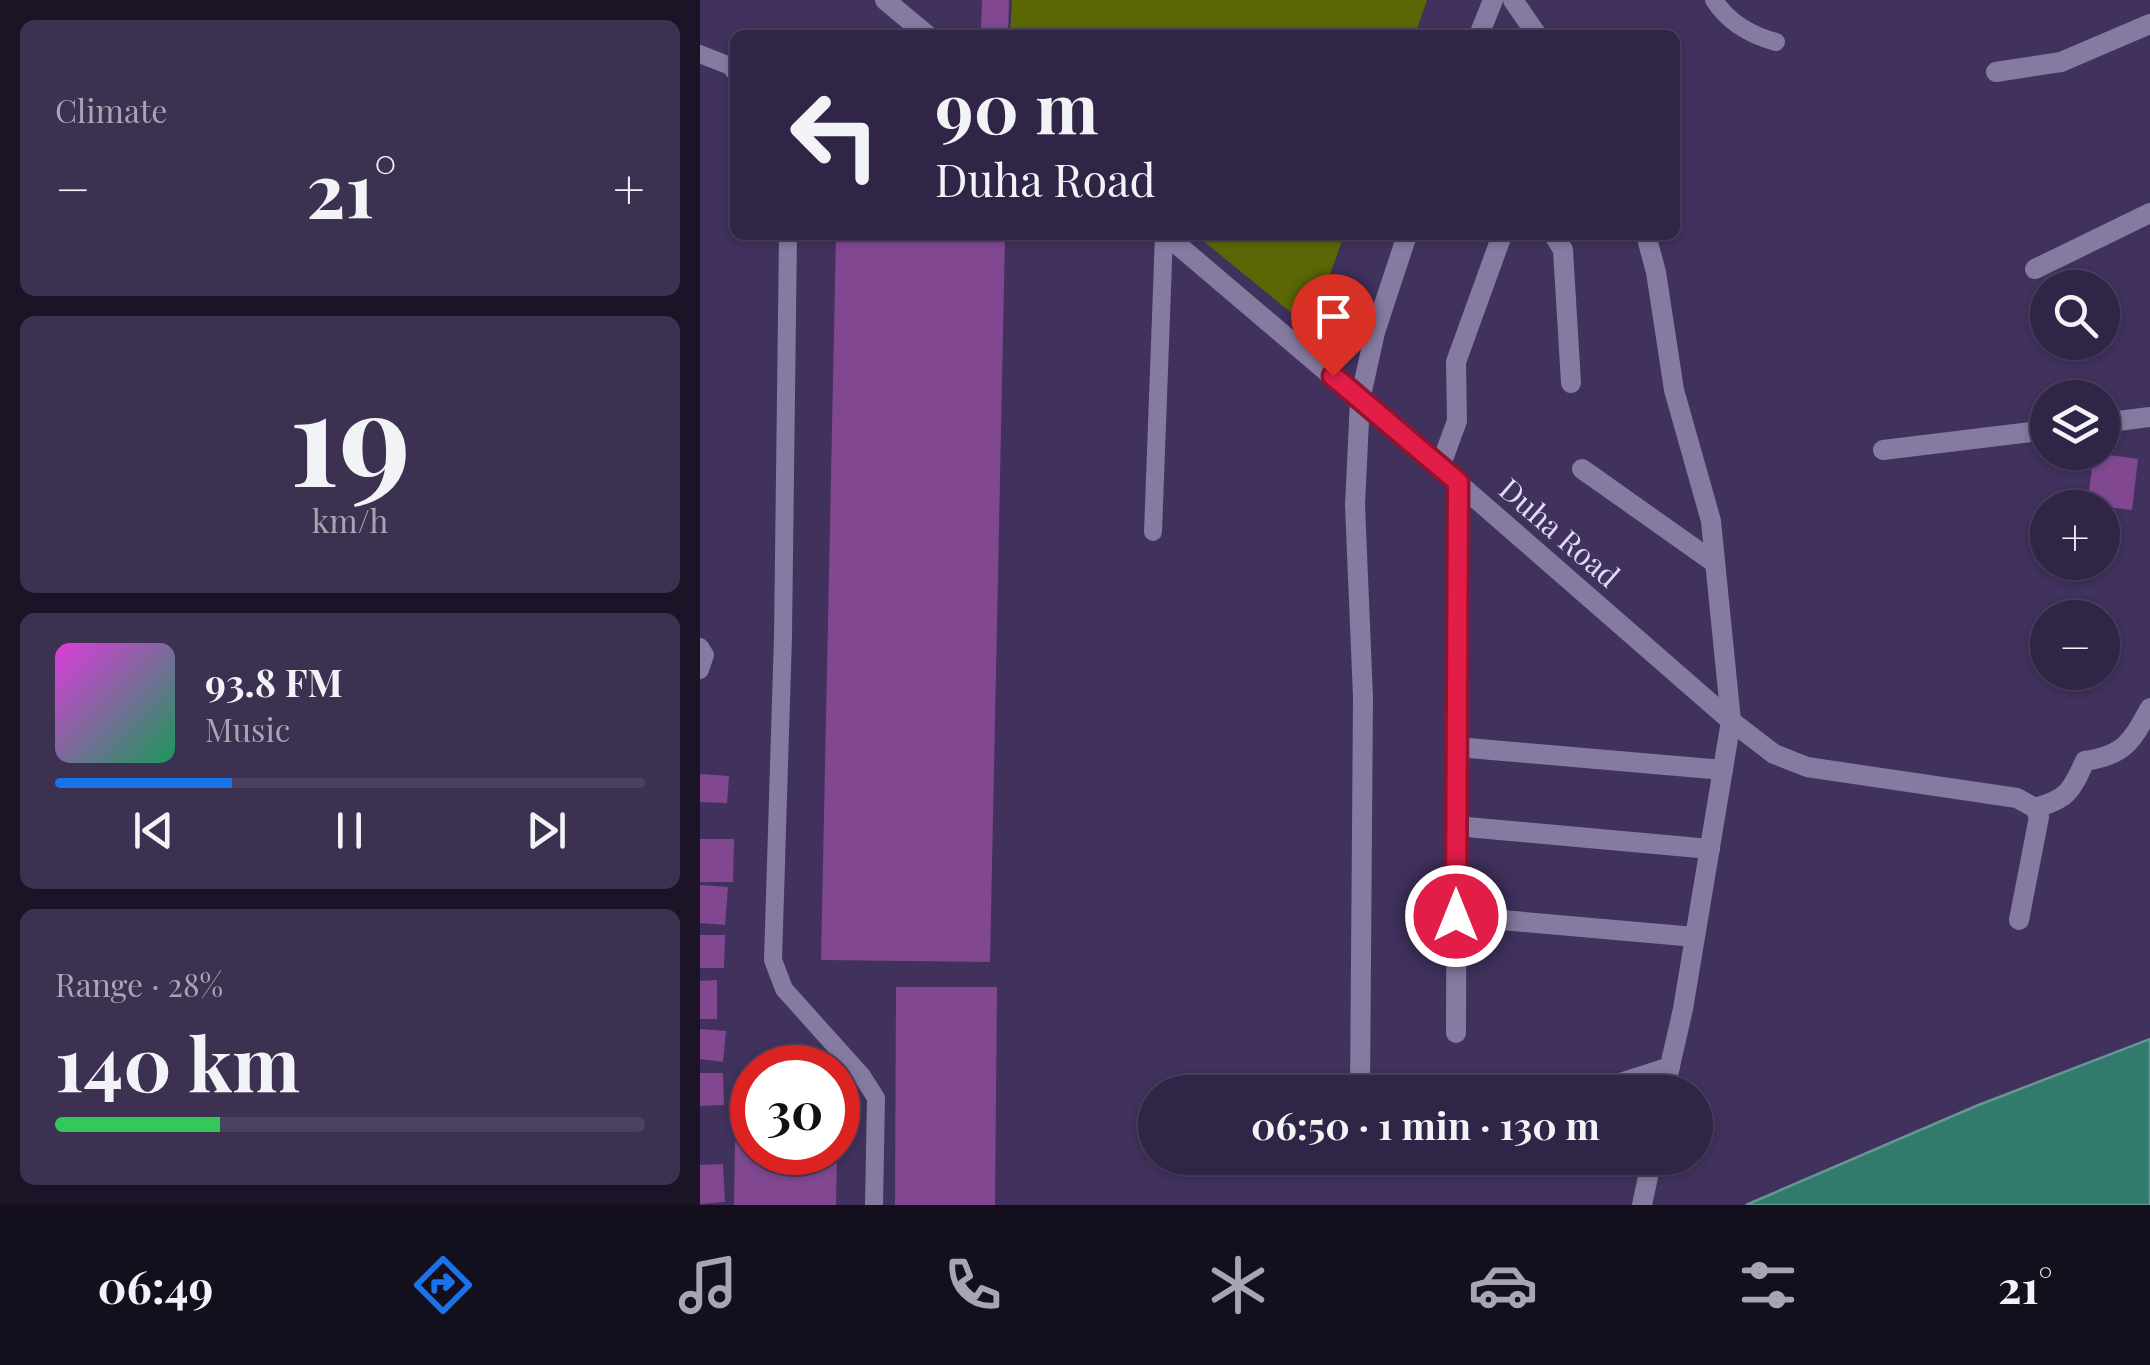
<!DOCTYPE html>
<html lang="en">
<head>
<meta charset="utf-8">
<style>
  body { margin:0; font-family:"Playfair Display",serif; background:#3c3151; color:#f1f3f6; height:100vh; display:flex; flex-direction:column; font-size:38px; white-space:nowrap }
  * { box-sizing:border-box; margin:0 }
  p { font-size:32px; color:#a8a5b3 }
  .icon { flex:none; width:55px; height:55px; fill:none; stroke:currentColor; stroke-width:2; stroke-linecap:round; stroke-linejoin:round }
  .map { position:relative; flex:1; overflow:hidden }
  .details { display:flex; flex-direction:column; gap:20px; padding:20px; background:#1a1426; width:700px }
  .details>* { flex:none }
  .banner { position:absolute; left:30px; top:30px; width:950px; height:210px; border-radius:15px; box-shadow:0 2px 8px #0004,0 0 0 2px #4b425f; background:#302546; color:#f1f3f6; overflow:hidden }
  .tools { position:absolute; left:1330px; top:270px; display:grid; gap:20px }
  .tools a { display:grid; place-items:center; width:90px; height:90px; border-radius:50%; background:#302546; box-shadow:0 2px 8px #0004,0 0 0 2px #4b425f; font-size:50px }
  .speed { position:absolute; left:30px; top:1045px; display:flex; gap:20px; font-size:50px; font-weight:700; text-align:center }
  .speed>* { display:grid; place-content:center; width:130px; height:130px; border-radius:50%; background:#302546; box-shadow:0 2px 8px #0004,0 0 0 2px #4b425f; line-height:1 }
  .speed .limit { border:15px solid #d22; background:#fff; color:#111 }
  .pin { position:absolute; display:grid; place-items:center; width:85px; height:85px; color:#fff; margin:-102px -42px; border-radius:50% 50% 50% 0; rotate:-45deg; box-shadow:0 0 10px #0007 }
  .pin .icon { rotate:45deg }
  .me { position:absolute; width:110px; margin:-55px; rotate:0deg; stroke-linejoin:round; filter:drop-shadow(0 0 8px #0008) }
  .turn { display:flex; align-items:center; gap:35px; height:210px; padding:0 40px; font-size:45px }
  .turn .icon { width:130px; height:130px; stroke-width:2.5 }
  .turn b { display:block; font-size:70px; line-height:85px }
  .big { font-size:75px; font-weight:700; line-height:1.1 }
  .details .card { flex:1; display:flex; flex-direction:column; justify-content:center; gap:15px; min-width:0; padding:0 35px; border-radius:15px; background:#3c3151 }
  .details .dial { align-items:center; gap:0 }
  .dial b { font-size:130px; line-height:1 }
  .song { display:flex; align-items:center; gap:30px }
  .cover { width:120px; height:120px; border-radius:15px; background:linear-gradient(135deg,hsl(300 70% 55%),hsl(150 70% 35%)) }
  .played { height:10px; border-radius:5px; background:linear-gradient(90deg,#1a73e8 30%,#4b425f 30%) }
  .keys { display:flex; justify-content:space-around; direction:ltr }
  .heat { display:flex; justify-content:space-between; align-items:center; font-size:55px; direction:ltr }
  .charge { height:15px; border-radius:8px; background:linear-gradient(90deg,#34c759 28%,#4b425f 0) }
  .trip { position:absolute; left:438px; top:1075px; width:575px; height:100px; border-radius:50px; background:#302546; box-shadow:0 2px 8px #0004,0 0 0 2px #4b425f; font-weight:700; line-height:100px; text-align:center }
  .menu { display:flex; height:160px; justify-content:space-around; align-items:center; background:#130f1c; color:#a8a5b3 }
  .menu .icon { width:70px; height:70px }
  .menu .selected { color:#1a73e8 }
  .menu b { font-size:45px; color:#f1f3f6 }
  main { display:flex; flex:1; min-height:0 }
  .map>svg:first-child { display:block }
  .green { fill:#5a6704 }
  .water { fill:#317a6c; stroke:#669795; stroke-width:2.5 }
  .building { fill:#814891 }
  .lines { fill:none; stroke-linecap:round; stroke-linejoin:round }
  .service { stroke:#857a9f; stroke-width:18 }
  .minor { stroke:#857a9f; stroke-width:20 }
  .route-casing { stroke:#92132f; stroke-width:25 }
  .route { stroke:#e11d48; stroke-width:18 }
  .labels { text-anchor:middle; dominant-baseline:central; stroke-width:10; stroke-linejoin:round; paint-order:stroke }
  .street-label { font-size:30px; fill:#e1daf5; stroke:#40315d }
</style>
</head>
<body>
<main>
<section class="details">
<div class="card"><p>Climate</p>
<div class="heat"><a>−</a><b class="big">21°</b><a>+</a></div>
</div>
<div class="card dial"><b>19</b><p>km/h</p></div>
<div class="card">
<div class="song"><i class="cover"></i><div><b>93.8 FM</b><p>Music</p></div></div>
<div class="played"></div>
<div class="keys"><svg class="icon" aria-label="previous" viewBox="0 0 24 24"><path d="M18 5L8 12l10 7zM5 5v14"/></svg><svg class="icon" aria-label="pause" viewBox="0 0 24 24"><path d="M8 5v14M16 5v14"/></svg><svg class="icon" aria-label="next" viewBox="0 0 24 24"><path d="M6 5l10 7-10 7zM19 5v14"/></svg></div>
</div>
<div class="card"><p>Range · 28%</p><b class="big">140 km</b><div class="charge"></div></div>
</section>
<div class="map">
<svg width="1450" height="1205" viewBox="0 0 1450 1205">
  <rect width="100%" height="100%" fill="#40315d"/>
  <g class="green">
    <polygon points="312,0 727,0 715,35 310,35"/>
    <polygon points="496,235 644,235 611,329"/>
  </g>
  <polygon class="water" points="1450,1039 1450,1205 1046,1205 1276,1106"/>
  <g class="building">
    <polygon points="282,0 309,0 308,35 277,35 281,29"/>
    <polygon points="136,235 305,235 290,962 121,960"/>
    <polygon points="1394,453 1438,459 1432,510 1387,505"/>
    <polygon points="0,774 29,776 27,803 0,802"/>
    <polygon points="0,839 34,839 33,882 0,882"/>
    <polygon points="0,885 28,887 25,925 0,923"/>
    <polygon points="0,935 25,935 24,968 0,968"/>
    <polygon points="17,980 17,1019 0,1019 0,981"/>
    <polygon points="196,987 297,987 295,1205 195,1205"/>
    <polygon points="0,1029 26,1031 23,1062 0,1059"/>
    <polygon points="0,1073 23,1073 24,1105 0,1106"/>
    <polygon points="35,1143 52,1143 52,1152 137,1152 136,1205 34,1205"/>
    <polygon points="23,1164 25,1202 0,1204 0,1165"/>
  </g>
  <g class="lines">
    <g class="service">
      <path d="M1014,0C1028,22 1050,35 1076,42"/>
      <polyline points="0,54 30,66 35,72"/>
      <polyline points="88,235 83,636 73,960 84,989 162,1076 176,1098 174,1205"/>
      <polyline points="453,532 464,235"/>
      <polyline points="0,647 5,655 0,670"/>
    </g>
    <g class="minor">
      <polyline points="185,0 227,35"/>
      <polyline points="813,0 837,35"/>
      <polyline points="779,35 793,0"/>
      <polyline points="1296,72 1361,62 1450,24"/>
      <polyline points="466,235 758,483 1031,721 1074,754 1107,767 1317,798 1335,808 1339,817 1319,920"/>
      <polyline points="854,235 863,250 871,383"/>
      <polyline points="946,235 956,272 974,390 1011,521 1031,721 983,1009 964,1092"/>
      <polyline points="1335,269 1450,213"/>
      <polyline points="1402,423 1450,417"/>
      <polyline points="1183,450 1348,430"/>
      <polyline points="740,467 757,421 756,362 802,235"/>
      <polyline points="882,469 1015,563"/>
      <polyline points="757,747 1023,770"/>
      <path d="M1335,808C1368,799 1371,791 1385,761C1425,755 1432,741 1450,708"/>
      <polyline points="756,826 1010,849"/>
      <polyline points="756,916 995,937"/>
      <polyline points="756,1033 758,483"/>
      <polyline points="660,1092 663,697 655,505 660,400 675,332 707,235"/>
      <polyline points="892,1092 970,1067"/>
      <polyline points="679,1158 696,1158"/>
      <polyline points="942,1205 952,1158"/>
    </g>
  </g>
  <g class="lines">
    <g class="route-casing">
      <polyline id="route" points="633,376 758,482 756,916"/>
    </g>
    <use href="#route" class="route"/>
  </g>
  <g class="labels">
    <g class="street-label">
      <text transform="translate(860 532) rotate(41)">Duha Road</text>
    </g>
  </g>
</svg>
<div class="tools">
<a><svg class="icon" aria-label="search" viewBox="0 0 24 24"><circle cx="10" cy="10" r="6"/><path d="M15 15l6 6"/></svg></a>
<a><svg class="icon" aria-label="layers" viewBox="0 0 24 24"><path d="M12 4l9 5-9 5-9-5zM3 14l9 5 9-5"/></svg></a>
<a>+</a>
<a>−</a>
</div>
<div class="speed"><div class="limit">30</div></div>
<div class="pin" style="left:633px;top:376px;background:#d93025"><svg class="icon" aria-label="arrive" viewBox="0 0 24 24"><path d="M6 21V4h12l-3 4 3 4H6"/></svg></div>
<svg class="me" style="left:756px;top:916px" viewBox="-20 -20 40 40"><circle r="17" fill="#e11d48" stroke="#fff" stroke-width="3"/><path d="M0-11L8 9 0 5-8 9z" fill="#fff"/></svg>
<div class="trip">06:50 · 1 min · 130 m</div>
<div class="banner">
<div class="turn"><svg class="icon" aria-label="left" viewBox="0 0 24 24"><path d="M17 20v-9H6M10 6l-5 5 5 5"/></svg><div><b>90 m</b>Duha Road</div></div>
</div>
</div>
</main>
<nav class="menu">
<b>06:49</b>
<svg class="icon selected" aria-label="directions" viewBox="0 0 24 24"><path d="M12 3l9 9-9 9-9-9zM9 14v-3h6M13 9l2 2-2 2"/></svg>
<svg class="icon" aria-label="music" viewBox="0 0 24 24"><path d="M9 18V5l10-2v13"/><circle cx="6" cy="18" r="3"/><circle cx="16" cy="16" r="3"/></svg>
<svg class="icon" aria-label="phone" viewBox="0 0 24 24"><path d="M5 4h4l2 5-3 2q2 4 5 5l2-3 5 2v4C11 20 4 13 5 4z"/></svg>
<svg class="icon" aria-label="climate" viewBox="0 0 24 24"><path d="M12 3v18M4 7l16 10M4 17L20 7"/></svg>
<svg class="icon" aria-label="car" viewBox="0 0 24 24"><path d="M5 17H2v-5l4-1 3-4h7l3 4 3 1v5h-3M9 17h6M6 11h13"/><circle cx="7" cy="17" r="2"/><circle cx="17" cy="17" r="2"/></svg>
<svg class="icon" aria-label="filters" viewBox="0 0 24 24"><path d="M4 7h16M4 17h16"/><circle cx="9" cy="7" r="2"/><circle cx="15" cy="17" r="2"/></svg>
<b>21°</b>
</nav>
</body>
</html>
